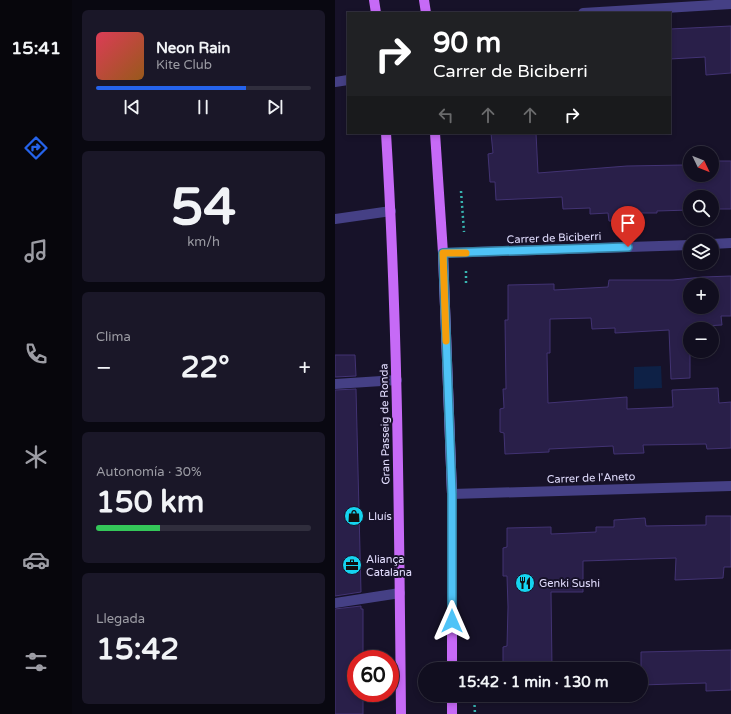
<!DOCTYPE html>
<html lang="es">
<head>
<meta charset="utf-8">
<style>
  body { margin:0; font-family:"Varela Round",sans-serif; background:#1a1728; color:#f1f3f6; height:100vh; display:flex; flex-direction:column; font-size:15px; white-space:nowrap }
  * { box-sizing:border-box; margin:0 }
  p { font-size:13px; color:#9c9ca4 }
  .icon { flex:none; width:22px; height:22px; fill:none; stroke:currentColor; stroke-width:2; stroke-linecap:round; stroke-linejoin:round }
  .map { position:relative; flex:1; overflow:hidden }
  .sheet { display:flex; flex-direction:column; gap:10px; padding:10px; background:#090811; width:263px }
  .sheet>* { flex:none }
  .guide { position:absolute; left:12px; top:12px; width:324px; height:122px; border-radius:0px; box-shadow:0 2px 6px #0003,0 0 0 1px #302e3d; background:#202124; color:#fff; overflow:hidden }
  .needle { width:26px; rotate:133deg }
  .fabs { position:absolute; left:348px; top:146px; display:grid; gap:8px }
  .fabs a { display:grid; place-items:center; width:36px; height:36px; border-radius:50%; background:#110e1f; box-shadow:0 2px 6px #0003,0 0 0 1px #302e3d; font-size:20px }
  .speed { position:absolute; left:12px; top:650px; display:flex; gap:8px; font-size:20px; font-weight:700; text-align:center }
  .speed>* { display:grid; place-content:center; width:52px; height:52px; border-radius:50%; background:#110e1f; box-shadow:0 2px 6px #0003,0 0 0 1px #302e3d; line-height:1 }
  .speed .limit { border:6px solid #d22; background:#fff; color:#111 }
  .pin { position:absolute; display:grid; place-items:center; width:34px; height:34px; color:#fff; margin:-41px -17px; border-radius:50% 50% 50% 0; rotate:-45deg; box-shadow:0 0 4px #0007 }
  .pin .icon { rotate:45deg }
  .me { position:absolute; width:44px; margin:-22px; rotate:0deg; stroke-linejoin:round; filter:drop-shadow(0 0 3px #0008) }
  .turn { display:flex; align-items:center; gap:14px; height:84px; padding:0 20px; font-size:18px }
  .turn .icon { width:52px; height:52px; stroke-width:2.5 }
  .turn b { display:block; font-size:28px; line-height:34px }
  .lanes { display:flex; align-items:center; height:38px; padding:0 20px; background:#0003; justify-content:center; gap:20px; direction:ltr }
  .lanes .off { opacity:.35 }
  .big { font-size:30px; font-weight:700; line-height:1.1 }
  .sheet .widget { flex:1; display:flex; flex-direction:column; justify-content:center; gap:6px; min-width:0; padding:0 14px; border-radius:6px; background:#1a1728 }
  .sheet .dial { align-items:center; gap:0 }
  .dial b { font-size:52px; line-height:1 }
  .song { display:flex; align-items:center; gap:12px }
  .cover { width:48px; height:48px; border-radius:6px; background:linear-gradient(135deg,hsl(350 70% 55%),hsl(30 70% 35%)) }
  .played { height:4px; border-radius:2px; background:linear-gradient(90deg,#2563eb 70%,#302e3d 70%) }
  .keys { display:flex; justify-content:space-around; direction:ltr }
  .heat { display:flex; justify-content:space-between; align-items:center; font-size:22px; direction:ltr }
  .charge { height:6px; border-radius:3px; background:linear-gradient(90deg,#34c759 30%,#302e3d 0) }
  .trip { position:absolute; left:83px; top:662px; width:230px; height:40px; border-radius:20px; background:#110e1f; box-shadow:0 2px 6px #0003,0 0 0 1px #302e3d; font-weight:700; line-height:40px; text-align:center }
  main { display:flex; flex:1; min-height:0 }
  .tabs { display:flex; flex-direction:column; width:72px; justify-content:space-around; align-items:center; background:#07060c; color:#9c9ca4 }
  .tabs .icon { width:28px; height:28px }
  .tabs .current { color:#2563eb }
  .tabs b { font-size:18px; color:#f1f3f6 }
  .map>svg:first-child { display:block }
  .water { fill:#0e2146 }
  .building { fill:#291f49; stroke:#423373; fill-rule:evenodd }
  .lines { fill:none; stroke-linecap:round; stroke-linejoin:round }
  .path { stroke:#38b5b1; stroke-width:2.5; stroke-dasharray:2 3; stroke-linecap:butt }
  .lane { stroke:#454085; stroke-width:10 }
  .street { stroke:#454085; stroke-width:10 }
  .primary { stroke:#c66af6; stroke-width:10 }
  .route-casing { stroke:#337fa1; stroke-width:10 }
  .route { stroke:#4fc3f7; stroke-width:7 }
  .slow { stroke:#f59e0b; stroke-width:7 }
  .labels { text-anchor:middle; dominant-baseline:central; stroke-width:4; stroke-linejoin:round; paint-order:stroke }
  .street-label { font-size:11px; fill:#e1dcfd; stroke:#171229 }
  .poi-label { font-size:11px; fill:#e1dcfd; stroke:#171229; text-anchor:start }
</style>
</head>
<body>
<main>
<nav class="tabs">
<b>15:41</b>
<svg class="icon current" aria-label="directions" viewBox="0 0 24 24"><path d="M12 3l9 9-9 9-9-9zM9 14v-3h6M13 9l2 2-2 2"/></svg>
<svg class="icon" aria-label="music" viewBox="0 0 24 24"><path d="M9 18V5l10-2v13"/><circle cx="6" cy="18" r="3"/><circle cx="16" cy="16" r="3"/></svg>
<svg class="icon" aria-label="phone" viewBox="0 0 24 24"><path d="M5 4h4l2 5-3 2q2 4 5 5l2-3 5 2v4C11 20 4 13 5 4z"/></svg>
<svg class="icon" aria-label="climate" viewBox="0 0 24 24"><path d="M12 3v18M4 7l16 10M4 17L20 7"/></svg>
<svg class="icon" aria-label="car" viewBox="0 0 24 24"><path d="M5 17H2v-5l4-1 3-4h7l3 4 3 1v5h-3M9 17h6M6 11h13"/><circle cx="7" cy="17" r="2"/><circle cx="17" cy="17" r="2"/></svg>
<svg class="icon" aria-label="filters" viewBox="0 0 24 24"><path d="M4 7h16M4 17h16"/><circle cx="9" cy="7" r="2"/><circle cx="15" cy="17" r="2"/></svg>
</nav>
<section class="sheet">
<div class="widget">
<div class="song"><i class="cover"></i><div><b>Neon Rain</b><p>Kite Club</p></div></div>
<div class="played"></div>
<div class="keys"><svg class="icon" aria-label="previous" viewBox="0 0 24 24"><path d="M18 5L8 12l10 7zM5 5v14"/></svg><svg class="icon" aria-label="pause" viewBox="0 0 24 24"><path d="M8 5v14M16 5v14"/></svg><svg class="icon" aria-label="next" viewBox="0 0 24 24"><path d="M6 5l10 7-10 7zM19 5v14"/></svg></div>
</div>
<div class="widget dial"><b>54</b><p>km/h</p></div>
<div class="widget"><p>Clima</p>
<div class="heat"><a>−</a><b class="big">22°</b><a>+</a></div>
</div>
<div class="widget"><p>Autonomía · 30%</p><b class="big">150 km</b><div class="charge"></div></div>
<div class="widget"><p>Llegada</p><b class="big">15:42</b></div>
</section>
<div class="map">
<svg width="396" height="714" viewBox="0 0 396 714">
  <rect width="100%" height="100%" fill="#171229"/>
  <polygon class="water" points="326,366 327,388 299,389 299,367"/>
  <g class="building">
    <polygon points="396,26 396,73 371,75 370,57 335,59 335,29"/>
    <polygon points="156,133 201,133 203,173 292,166 349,165 349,160 355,159 355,175 377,175 377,158 381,158 382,161 396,161 396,209 377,209 377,197 355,197 355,210 322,211 322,213 305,213 305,221 274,221 273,213 255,214 255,208 228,209 227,197 161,200 160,182 155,182 153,154 158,153"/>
    <path d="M396,276V316H386L387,325L368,326V329H355V378L336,379L334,330L280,333V328L257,329L256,318L215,319V353H212L213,403L292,397V409L338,407L337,390L383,388L384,403L396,402V448L372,449L371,444L308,445L309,453L279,454L278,446L214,449V452L170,454L169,433L165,432V409L169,408L168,389H171L170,320H173V285L219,284V290L273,287L274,280H338L368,277ZM355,285H377V307H355Z"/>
    <polygon points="0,355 20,355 21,376 0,377"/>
    <polygon points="21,389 26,592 0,596 0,390"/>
    <polygon points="371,516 396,516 396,567 389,567 388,578 340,580 341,558 248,561 248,592 216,592 217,669 168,669 168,647 172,646 173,607 172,576 168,576 168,548 172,547 172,528 216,527 216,534 261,532 261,527 279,527 279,520 310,518 311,526 371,525"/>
    <polygon points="26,606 26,609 28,609 28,659 21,659 21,693 28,693 28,714 0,714 0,609"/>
    <polygon points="396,650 396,690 371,691 371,683 306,685 306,652"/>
  </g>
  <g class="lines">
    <g class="path">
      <polyline points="126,191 129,232"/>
      <polyline points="131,271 131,284"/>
      <polyline points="139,695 140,714"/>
    </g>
    <g class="lane">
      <polyline points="248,13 396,4"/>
      <polyline points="0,82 13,80"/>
    </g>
    <g class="street">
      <polyline points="0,219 56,211"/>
      <polyline points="377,244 396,243"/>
      <polyline points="108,253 355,245"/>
      <polyline points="0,384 62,380"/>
      <polyline points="117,494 396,486"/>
      <polyline points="0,603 65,593"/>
    </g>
    <g class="primary">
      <polyline points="39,0 41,13"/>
      <polyline points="89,0 91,13"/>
      <path d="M51,133C63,327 64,520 66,714"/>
      <polyline points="100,133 108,253 117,494 117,669"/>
      <polyline points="117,714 117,695"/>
    </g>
  </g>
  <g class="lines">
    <g class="route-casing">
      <polyline id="route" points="117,621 117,494 108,253 293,247"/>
    </g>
    <use href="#route" class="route"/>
    <polyline class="slow" points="111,341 108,253 131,253"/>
  </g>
  <defs>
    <g id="shop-disc" transform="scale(1)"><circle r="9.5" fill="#15d4f0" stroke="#171229"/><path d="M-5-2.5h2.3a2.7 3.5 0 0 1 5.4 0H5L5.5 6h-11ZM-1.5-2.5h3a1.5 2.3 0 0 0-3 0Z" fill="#111"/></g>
    <g id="office-disc" transform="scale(1)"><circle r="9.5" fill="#15d4f0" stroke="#171229"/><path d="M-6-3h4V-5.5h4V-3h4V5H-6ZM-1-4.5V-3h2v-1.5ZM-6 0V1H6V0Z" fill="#111"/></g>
    <g id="restaurant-disc" transform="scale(1)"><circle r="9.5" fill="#15d4f0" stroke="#171229"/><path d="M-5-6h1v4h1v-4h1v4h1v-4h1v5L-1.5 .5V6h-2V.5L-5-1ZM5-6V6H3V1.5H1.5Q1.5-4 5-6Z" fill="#111"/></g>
  </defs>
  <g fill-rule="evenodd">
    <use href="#shop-disc" x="19" y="516"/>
    <use href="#office-disc" x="17" y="565"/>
    <use href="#restaurant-disc" x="190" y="583"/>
  </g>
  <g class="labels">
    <g class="street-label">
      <text transform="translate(219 238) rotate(-2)">Carrer de Biciberri</text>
      <text transform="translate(50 424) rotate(-91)">Gran Passeig de Ronda</text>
      <text transform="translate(256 478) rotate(-2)">Carrer de l'Aneto</text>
    </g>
    <g class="poi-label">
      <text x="33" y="516">Lluís</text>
      <text x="31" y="559">Aliança<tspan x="31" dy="13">Catalana</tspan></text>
      <text x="204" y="583">Genki Sushi</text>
    </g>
  </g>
</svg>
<div class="fabs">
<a><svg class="needle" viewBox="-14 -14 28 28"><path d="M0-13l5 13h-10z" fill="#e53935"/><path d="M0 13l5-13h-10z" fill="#9c9ca4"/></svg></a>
<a><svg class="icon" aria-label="search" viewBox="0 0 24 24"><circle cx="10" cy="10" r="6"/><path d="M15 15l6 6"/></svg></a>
<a><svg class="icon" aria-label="layers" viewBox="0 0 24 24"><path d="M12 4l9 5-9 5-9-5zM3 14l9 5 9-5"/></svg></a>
<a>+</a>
<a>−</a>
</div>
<div class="speed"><div class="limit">60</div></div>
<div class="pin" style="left:293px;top:247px;background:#d93025"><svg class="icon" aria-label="arrive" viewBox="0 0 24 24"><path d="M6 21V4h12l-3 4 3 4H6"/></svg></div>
<svg class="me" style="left:117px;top:621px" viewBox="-20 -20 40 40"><path d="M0-17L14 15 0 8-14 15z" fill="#4fc3f7" stroke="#fff" stroke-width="4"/></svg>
<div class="trip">15:42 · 1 min · 130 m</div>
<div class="guide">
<div class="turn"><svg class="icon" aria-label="right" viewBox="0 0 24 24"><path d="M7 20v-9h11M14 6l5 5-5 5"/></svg><div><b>90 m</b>Carrer de Biciberri</div></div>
<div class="lanes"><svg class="icon off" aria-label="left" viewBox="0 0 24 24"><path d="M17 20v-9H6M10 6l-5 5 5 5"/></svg><svg class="icon off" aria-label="ahead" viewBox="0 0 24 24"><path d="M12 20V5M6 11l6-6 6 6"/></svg><svg class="icon off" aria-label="ahead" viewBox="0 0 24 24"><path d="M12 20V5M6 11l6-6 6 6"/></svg><svg class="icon" aria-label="right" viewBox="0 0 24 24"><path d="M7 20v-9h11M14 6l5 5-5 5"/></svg></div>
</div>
</div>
</main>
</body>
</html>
